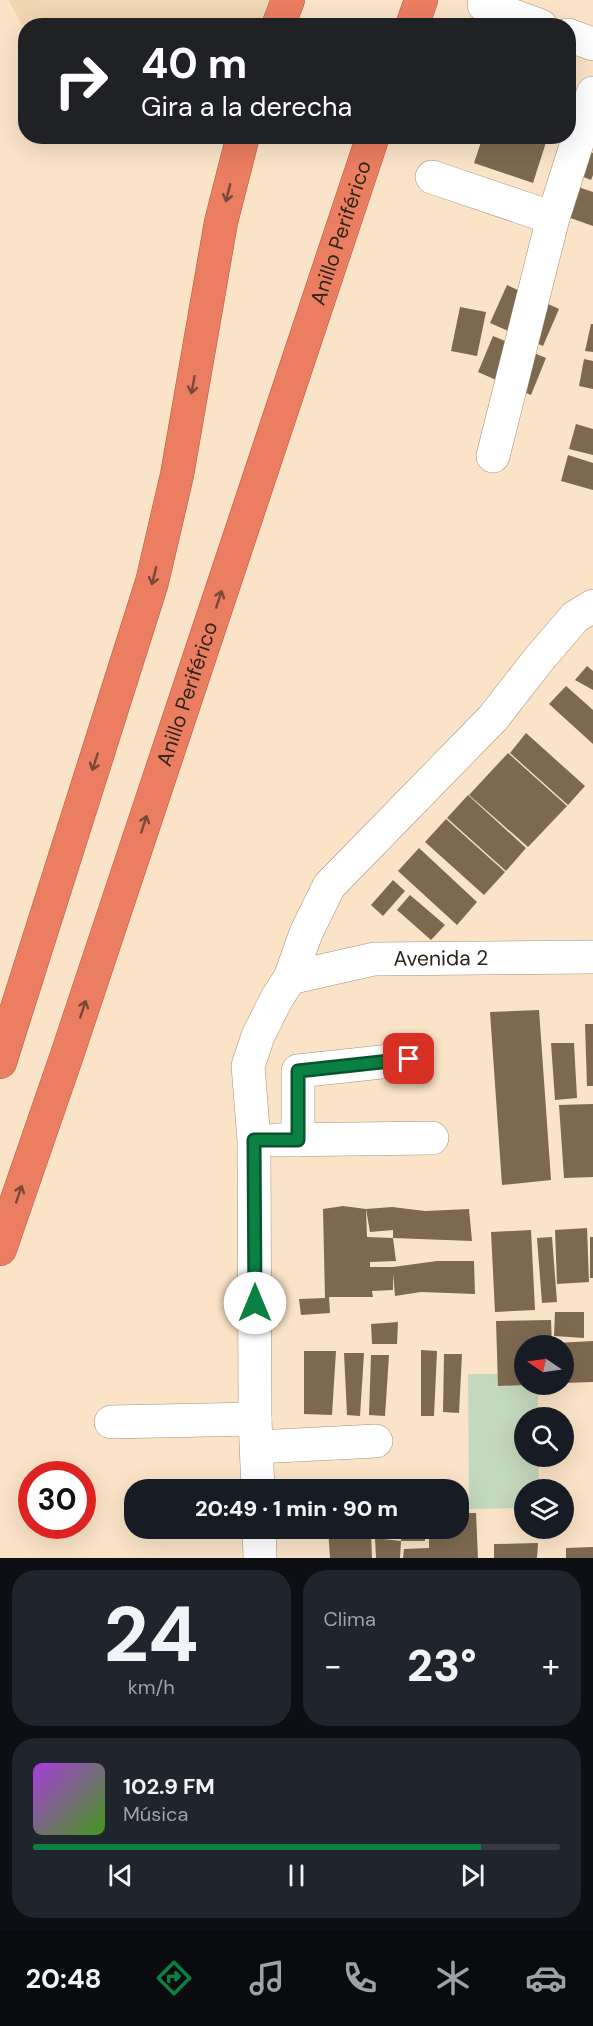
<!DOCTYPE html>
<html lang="es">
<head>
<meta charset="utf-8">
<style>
  body { margin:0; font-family:"DM Sans",sans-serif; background:#20242c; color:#f1f3f6; height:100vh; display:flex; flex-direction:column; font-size:22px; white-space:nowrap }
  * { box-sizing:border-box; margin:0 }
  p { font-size:20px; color:#9ea1a6 }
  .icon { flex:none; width:33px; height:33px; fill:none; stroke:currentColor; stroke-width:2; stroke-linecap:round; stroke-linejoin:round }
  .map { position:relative; height:1558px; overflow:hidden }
  .drawer { display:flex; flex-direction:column; gap:12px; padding:12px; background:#0d0f14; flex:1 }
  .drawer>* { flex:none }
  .top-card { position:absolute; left:18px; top:18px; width:558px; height:126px; border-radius:24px; box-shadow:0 6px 24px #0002; background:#202124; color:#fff; overflow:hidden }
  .needle { width:39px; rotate:283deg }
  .tools { position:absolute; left:514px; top:1335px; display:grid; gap:12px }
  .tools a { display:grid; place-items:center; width:60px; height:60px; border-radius:50%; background:#171b24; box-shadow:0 6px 24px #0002; font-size:30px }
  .speed { position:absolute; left:18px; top:1461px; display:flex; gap:12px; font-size:30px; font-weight:700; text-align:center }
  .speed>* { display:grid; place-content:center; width:78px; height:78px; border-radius:50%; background:#171b24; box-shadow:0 6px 24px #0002; line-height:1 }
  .speed .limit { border:9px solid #d22; background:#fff; color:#111 }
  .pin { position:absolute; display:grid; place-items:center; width:51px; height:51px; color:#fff; margin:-26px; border-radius:12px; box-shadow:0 3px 9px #0006 }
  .me { position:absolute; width:66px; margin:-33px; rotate:0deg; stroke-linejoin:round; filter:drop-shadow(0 0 4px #0008) }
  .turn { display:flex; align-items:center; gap:21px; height:126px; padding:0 24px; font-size:27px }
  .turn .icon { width:78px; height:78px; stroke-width:2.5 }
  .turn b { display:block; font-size:42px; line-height:51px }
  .big { font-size:45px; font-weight:800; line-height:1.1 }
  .drawer .card { flex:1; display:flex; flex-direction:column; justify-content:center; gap:9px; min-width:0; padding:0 21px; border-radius:24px; background:#20242c }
  .drawer .dial { align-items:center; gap:0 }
  .dial b { font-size:78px; line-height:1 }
  .song { display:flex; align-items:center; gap:18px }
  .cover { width:72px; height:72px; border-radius:9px; background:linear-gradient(135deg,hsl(280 70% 55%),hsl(100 70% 35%)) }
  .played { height:6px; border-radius:3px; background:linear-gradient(90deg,#0b8043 85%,#363941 85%) }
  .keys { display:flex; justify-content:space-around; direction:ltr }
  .heat { display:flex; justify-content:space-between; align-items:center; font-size:33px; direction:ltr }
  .drawer .tiles { flex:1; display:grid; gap:12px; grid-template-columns:1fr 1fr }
  .card:last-child { grid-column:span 2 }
  .trip { position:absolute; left:124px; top:1479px; width:345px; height:60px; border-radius:24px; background:#171b24; box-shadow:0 6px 24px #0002; font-weight:800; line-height:60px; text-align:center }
  .tabs { display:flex; height:96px; justify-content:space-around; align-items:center; background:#090b0e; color:#9ea1a6 }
  .tabs .icon { width:42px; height:42px }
  .tabs .current { color:#0b8043 }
  .tabs b { font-size:27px; color:#f1f3f6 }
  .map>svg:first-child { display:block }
  .built { fill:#f1d6b4 }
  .green { fill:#c4d8bc }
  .building { fill:#7d6950 }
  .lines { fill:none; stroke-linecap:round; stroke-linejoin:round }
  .minor-casing { stroke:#a59076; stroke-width:34 }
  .highway-casing { stroke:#a85e48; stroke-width:34 }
  .minor { stroke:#fff; stroke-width:33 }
  .highway { stroke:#eb7d60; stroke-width:33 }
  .oneway { stroke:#794837 }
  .route-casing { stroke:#07532c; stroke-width:15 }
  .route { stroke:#0b8043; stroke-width:10 }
  .labels { text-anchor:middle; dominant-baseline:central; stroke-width:6; stroke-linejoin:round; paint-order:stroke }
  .street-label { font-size:21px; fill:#2d251b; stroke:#fff }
</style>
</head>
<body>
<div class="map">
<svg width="593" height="1558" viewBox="0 0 593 1558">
  <rect width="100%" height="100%" fill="#fae3c7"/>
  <polygon class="built" points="8,0 290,0 279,25 26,26 25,30"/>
  <polygon class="green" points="468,1374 525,1374 525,1384 538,1385 538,1417 525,1418 525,1456 538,1457 539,1489 525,1490 525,1508 469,1509"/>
  <g class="building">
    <polygon points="483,136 548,136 533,183 474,163"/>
    <polygon points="585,150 593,153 593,175 591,180 576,174"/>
    <polygon points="572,185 593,192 593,226 562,215"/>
    <polygon points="507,285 559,309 543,346 490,323"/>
    <polygon points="460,307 486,312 477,356 451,351"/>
    <polygon points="591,324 593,324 593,352 585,351"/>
    <polygon points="493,336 546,358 531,395 478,372"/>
    <polygon points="584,359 593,361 593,389 579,386"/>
    <polygon points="576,424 593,429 593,455 569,449"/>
    <polygon points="568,455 593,463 593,490 561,481"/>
    <polygon points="587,666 593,671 593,690 575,680"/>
    <polygon points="566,686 593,710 593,744 549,704"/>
    <polygon points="526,733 585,786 568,805 510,753"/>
    <polygon points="508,753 567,806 528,847 469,795"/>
    <polygon points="468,795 526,848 506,871 447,818"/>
    <polygon points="446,819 505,872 484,895 425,842"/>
    <polygon points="419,848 477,902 457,925 398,871"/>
    <polygon points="393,880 405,891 383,916 371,905"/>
    <polygon points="410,895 445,925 431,940 397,910"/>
    <polygon points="539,1010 551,1180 502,1185 490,1012"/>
    <polygon points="585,1024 593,1024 593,1086 587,1086"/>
    <polygon points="551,1043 574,1043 577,1098 555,1100"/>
    <polygon points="593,1104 593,1177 564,1178 559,1105"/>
    <polygon points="343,1206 366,1209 367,1237 393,1238 396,1261 370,1262 370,1267 393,1267 437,1261 474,1261 475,1294 421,1292 395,1296 393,1273 393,1290 372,1291 373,1297 329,1297 330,1313 301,1315 299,1299 325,1298 323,1209"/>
    <polygon points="392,1207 425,1211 469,1209 472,1241 393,1238 393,1230 370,1232 366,1209"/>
    <polygon points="587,1228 589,1282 557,1284 555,1230"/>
    <polygon points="531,1230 535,1310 495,1312 491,1232"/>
    <polygon points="552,1237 557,1302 542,1303 537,1238"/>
    <rect x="590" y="1237" width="3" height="41"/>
    <polygon points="555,1312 584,1312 584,1338 554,1336"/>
    <polygon points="551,1320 552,1346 525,1346 525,1385 498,1386 496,1321"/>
    <polygon points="398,1322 397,1344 372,1344 371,1324"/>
    <polygon points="593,1341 593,1382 564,1383 564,1346 556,1346 556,1343"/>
    <polygon points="421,1350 437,1351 434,1416 421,1416"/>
    <polygon points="304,1351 336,1351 332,1415 304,1414"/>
    <polygon points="344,1353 364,1353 360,1416 347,1415"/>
    <polygon points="444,1354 462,1354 459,1413 443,1412"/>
    <polygon points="371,1355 389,1355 385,1416 369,1415"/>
    <polygon points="459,1513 476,1513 478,1558 403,1558 404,1549 429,1548 429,1528 459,1528"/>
    <polygon points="328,1528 425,1528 425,1541 401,1541 400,1534 371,1533 372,1558 330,1558"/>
    <polygon points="375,1538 401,1541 400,1558 376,1558"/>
    <polygon points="538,1543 537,1558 494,1558 494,1544"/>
    <polygon points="593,1547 593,1558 566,1558 566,1548"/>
  </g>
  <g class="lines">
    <g class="minor-casing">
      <g id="minor">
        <polyline points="484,5 541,26"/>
        <polyline points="568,35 593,44"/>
        <polyline points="432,177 553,218"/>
        <polyline points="493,456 553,218 593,93"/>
        <path id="s1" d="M290,978L374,959L593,957"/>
        <polyline points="276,1140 432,1138"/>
        <polyline points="298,1140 298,1071 409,1059"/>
        <polyline points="111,1422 255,1419"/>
        <polyline points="257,1447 376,1441"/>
        <polyline points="258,1490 255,1419 254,1140 248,1066 258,1036 277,998 290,978 306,933 329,886 493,718 539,659 575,617 593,606"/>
        <polyline points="259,1528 260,1558"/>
      </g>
    </g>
    <g class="highway-casing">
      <g id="highway">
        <polyline points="278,26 288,0"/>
        <polyline points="412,26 421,0"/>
        <polyline points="0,1062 152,582 177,475 221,222 243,136"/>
        <path id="s2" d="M0,1249L68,1052L373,136"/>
      </g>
    </g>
    <use href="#minor" class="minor"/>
    <use href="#highway" class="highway"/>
  </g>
  <defs><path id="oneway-shaft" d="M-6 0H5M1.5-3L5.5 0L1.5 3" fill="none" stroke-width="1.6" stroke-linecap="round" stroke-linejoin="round" transform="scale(1.5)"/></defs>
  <g class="oneway">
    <use href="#oneway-shaft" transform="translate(228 193) rotate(104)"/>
    <use href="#oneway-shaft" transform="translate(193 385) rotate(100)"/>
    <use href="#oneway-shaft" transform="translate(154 576) rotate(104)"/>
    <use href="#oneway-shaft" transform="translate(219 599) rotate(-72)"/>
    <use href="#oneway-shaft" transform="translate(95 762) rotate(108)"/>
    <use href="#oneway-shaft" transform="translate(144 824) rotate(-72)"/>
    <use href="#oneway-shaft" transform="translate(83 1009) rotate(-72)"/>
    <use href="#oneway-shaft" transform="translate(19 1194) rotate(-71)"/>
  </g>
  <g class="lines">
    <g class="route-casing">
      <polyline id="route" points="255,1303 254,1140 298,1140 298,1071 409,1059"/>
    </g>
    <use href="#route" class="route"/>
  </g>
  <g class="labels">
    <g class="street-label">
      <text stroke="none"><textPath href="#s2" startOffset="1072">Anillo Periférico</textPath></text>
      <text stroke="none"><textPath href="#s2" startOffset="586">Anillo Periférico</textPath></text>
      <text stroke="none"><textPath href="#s1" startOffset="153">Avenida 2</textPath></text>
    </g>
  </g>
</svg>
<div class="tools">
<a><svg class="needle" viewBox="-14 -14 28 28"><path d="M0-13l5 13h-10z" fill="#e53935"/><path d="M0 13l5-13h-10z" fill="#9ea1a6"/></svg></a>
<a><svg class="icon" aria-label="search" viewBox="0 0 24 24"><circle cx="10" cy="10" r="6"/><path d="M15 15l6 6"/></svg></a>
<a><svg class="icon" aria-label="layers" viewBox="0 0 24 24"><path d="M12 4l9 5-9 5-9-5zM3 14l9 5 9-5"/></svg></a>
</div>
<div class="speed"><div class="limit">30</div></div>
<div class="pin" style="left:409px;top:1059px;background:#d93025"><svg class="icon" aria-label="arrive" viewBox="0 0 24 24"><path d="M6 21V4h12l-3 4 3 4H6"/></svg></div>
<svg class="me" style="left:255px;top:1303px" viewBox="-20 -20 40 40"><circle r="19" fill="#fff"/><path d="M0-13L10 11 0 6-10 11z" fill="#0b8043"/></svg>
<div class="trip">20:49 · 1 min · 90 m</div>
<div class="top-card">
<div class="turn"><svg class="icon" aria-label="right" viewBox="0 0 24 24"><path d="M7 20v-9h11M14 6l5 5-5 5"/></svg><div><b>40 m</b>Gira a la derecha</div></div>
</div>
</div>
<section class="drawer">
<div class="tiles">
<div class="card dial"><b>24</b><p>km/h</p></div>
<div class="card"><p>Clima</p>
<div class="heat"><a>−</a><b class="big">23°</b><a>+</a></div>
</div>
<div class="card">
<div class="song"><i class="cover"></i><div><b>102.9 FM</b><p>Música</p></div></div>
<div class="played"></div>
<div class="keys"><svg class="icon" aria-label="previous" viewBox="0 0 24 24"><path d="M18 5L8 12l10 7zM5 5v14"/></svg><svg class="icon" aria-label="pause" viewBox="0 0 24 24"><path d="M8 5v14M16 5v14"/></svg><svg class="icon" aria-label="next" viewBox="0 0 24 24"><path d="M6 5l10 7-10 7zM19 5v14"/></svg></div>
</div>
</div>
</section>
<nav class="tabs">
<b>20:48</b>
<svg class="icon current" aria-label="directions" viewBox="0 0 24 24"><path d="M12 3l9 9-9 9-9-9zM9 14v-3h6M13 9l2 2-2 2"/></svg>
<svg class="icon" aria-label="music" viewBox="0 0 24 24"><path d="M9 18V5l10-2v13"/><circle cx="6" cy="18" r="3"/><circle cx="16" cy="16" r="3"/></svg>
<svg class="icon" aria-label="phone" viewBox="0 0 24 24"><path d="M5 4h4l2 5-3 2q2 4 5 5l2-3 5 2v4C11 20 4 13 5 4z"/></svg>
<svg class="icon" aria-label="climate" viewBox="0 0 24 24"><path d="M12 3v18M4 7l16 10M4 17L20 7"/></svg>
<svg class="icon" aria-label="car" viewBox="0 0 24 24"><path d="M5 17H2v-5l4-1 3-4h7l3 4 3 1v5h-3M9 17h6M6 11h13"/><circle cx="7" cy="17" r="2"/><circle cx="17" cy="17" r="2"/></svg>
</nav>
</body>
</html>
